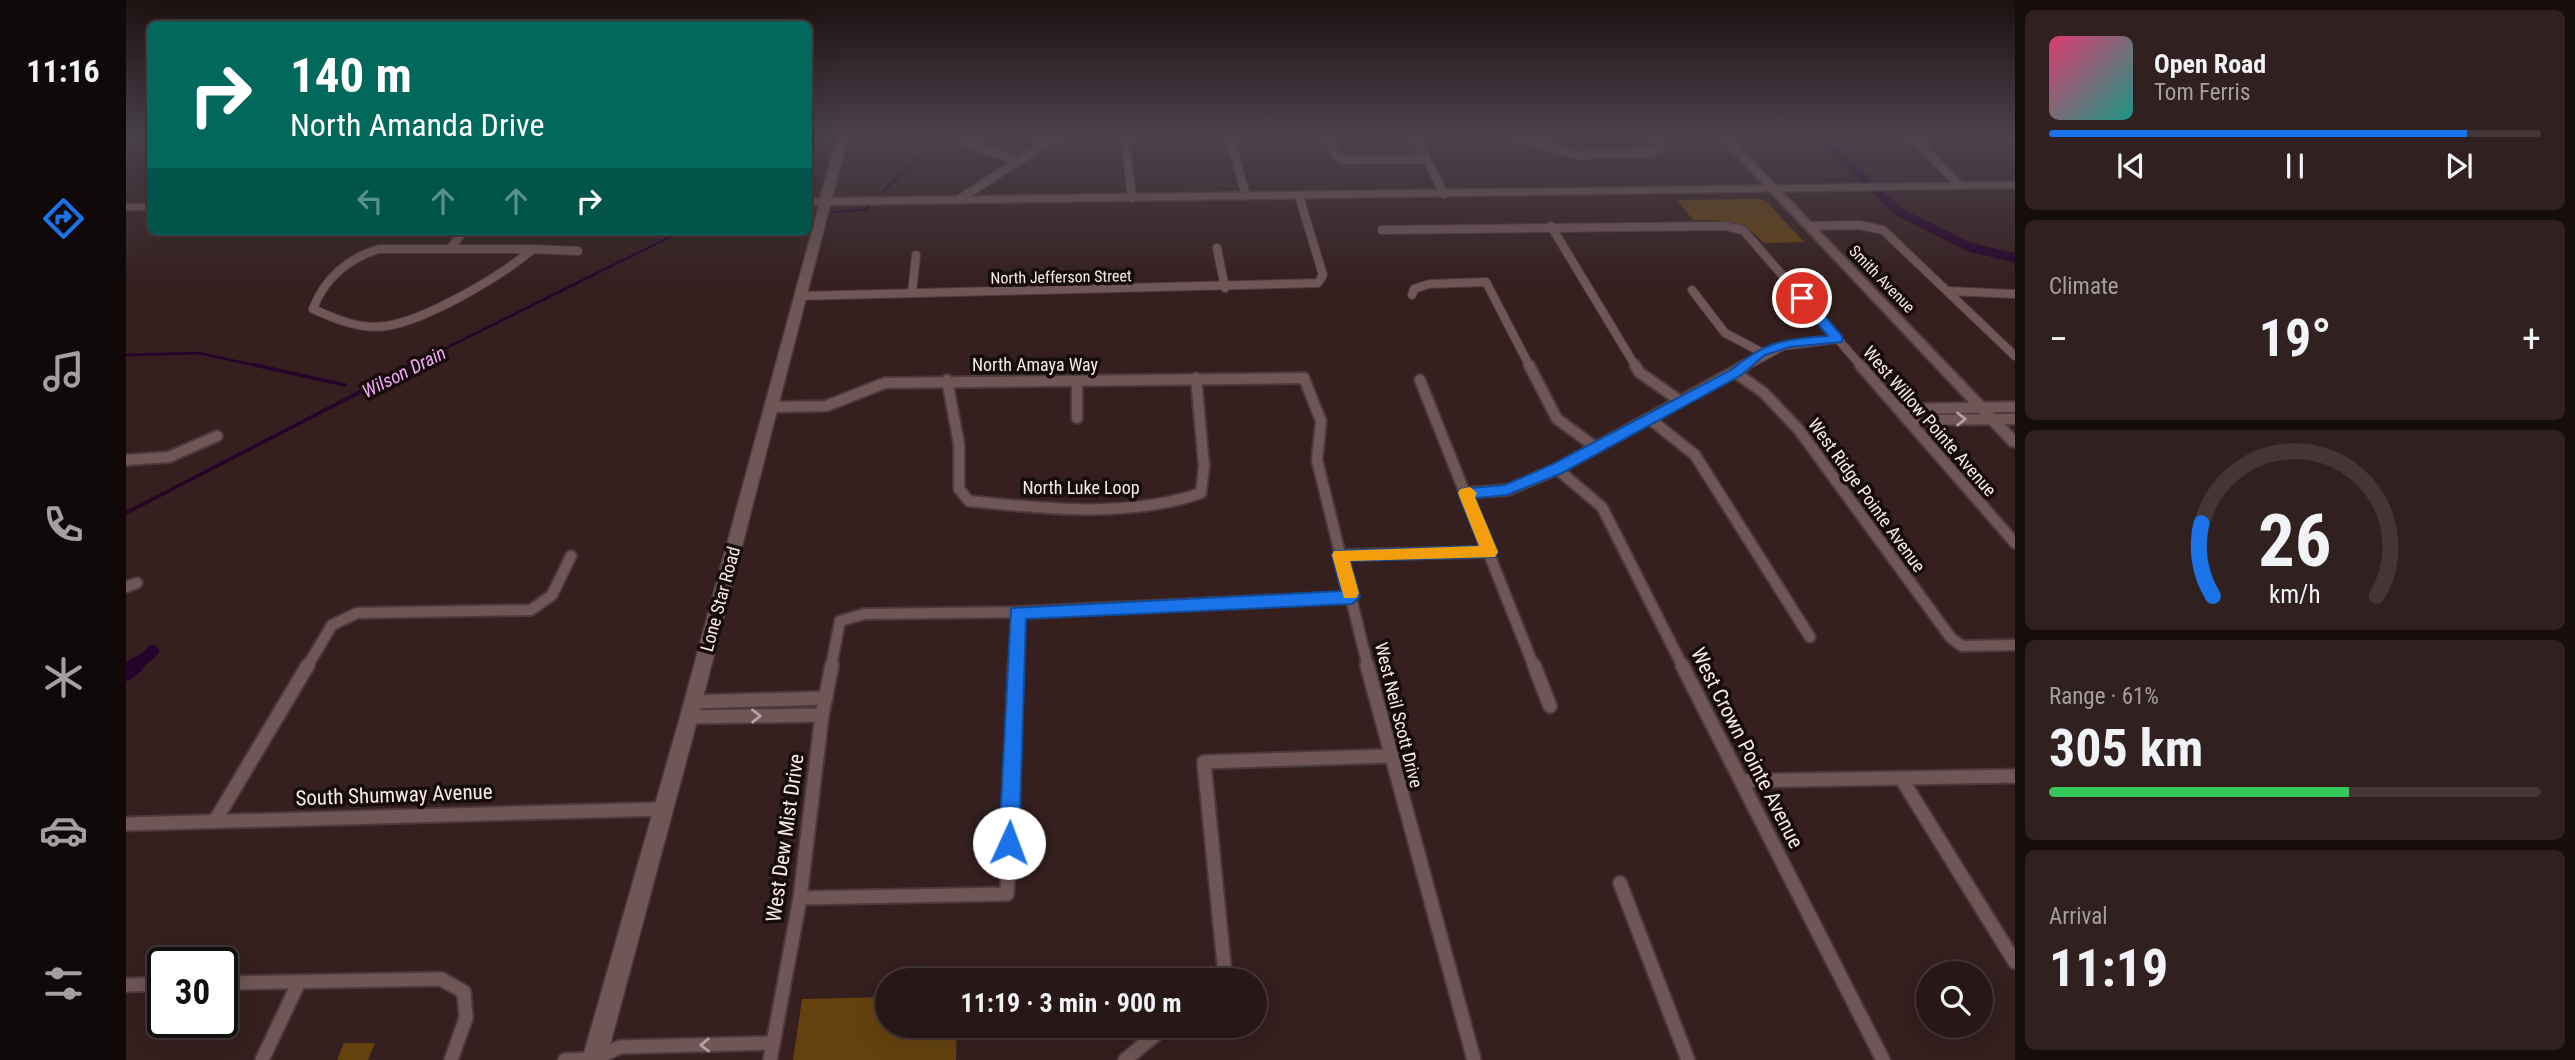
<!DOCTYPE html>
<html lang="en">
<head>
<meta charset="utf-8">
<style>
  body { margin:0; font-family:"Roboto Condensed",sans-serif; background:#302020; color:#f1f3f6; height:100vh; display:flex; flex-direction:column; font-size:26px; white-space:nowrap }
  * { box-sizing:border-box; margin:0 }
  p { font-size:23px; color:#a59fa1 }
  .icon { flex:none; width:38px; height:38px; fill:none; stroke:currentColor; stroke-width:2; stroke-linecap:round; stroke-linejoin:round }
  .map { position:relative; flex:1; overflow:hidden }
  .drawer { display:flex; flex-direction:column; gap:10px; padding:10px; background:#160d0d; width:560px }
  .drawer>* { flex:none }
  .top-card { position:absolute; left:21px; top:21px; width:665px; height:214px; border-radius:10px; box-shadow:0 7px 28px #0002,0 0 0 2px #443636; background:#00695c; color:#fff; overflow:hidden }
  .buttons { position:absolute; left:1790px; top:961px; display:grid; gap:14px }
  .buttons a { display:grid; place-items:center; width:77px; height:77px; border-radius:50%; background:#281717; box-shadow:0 7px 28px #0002,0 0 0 2px #443636; font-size:35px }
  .speed { position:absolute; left:21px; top:947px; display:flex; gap:14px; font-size:35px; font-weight:700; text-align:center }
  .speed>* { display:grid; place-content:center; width:91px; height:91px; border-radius:50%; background:#281717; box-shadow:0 7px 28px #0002,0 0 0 2px #443636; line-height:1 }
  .speed .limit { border:4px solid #111; border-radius:10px; background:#fff; color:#111 }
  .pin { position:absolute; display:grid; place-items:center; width:60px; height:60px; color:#fff; margin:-30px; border:4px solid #fff; border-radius:50%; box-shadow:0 2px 7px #0007 }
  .me { position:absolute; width:77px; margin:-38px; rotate:2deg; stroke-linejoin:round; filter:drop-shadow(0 0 5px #0008) }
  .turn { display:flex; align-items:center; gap:24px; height:147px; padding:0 28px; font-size:32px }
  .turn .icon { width:91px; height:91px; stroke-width:2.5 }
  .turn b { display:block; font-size:49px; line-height:60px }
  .lanes { display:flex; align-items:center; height:66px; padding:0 28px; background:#0003; justify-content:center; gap:35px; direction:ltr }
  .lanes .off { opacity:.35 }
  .big { font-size:52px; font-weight:700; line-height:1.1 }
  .drawer .tile { flex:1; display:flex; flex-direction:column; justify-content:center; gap:10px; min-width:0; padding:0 24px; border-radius:10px; background:#302020 }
  .drawer .dial { align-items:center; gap:0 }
  .dial svg { height:182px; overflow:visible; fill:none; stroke:#443636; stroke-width:7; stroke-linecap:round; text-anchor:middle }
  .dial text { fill:#f1f3f6; stroke:none }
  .song { display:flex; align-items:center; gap:21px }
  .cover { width:84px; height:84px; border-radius:10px; background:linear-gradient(135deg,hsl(340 70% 55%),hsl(170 70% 35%)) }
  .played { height:7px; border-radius:4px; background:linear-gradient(90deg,#1a73e8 85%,#443636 85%) }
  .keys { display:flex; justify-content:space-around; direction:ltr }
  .heat { display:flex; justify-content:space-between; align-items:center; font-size:38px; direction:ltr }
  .charge { height:10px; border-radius:5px; background:linear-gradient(90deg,#34c759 61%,#443636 0) }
  .trip { position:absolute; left:749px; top:968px; width:392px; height:70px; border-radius:35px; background:#281717; box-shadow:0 7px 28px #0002,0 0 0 2px #443636; font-weight:700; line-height:70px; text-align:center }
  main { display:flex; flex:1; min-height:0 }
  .tabs { display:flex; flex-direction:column; width:126px; justify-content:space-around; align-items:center; background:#100909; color:#a59fa1 }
  .tabs .icon { width:49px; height:49px }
  .tabs .active { color:#1a73e8 }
  .tabs b { font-size:32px; color:#f1f3f6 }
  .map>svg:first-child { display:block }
  .green { fill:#64420e }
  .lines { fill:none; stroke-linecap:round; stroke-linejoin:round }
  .stream-far1 { stroke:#26032a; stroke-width:2.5 }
  .stream { stroke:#26032a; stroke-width:3.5 }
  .canal-far2 { stroke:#26032a; stroke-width:9 }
  .canal-far1 { stroke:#26032a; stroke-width:12 }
  .canal { stroke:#26032a; stroke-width:16 }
  .minor-far2-casing { stroke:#4c3a3a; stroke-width:10 }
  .minor-far1-casing { stroke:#4c3a3a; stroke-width:14 }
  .minor-casing { stroke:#4c3a3a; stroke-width:17 }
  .tertiary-casing { stroke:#4c3a3a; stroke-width:4 }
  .secondary-casing { stroke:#4c3a3a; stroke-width:3 }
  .minor-far2 { stroke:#705656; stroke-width:8 }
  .minor-far1 { stroke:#705656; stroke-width:10 }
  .minor { stroke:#705656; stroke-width:13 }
  .tertiary { fill:#705656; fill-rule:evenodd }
  .secondary { fill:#705656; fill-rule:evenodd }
  .oneway { stroke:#b4a0a0 }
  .route { fill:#1a73e8; stroke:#114b97; stroke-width:2 }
  .slow { fill:#f59e0b }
  .labels { text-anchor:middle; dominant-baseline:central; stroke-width:7; stroke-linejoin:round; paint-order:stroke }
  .far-street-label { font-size:16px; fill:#f9e9e9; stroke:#160c0c }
  .street-label { font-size:18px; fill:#f9e9e9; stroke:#160c0c }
  .water-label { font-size:19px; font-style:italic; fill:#f2a9f9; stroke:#160c0c }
  .near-street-label { font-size:21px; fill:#f9e9e9; stroke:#160c0c }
</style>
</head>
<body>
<main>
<nav class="tabs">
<b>11:16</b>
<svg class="icon active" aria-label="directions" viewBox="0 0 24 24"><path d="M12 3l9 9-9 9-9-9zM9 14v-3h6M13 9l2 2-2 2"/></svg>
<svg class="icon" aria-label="music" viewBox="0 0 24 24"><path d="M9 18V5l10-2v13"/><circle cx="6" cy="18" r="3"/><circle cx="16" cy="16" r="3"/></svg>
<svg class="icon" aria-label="phone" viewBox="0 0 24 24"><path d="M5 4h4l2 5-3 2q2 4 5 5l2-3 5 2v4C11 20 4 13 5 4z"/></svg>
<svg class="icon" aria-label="climate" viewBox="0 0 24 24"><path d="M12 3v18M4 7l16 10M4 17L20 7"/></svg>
<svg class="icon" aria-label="car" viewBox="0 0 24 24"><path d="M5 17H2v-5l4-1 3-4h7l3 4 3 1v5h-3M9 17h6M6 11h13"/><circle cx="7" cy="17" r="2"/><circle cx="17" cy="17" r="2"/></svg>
<svg class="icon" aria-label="filters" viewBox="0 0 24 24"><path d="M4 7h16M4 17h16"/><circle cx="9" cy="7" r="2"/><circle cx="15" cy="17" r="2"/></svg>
</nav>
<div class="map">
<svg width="1889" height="1060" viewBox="0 0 1889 1060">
  <rect width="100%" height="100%" fill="#351f1f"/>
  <g class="green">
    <path d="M1634,199L1640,201L1678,242L1638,243C1618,220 1595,220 1567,220L1551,200Z"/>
    <polygon points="761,997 761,1026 831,1026 830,1060 667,1060 676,999"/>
    <polygon points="218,1043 249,1043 242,1060 211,1060"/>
  </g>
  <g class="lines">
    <g class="stream-far1">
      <polyline points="756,193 812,138"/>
      <polyline points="708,212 740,210 744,205"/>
      <polyline points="0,355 73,353 137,367"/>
      <polyline points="282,367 556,231"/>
    </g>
    <g class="stream">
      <polyline points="129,365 219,385"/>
      <polyline points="0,513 286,365"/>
    </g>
    <polyline class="canal-far2" points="1695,138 1773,212 1843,247 1889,258"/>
    <polyline class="canal-far1" points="8,667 27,651"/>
    <polyline class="canal" points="0,673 10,665"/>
    <g class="minor-far2-casing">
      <g id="minor-far2">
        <polyline points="999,138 1006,198"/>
        <polyline points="1104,138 1120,196"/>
        <polyline points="1202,138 1211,157 1219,160 1300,159"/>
        <polyline points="1290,138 1318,194"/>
        <polyline points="1392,138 1448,155 1525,153 1535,148 1531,138"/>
        <polyline points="1788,138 1833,185"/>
        <polyline points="840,143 892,161"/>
        <polyline points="832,200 928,138"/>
        <polyline points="1425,226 1510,367"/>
        <polyline points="1683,226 1733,225 1757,230 1889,356"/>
        <polyline points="1256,230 1599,226 1617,230 1736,367"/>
        <polyline points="325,248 337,231"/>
        <polyline points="1091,248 1099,288"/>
        <path d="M253,249H407C375,276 301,320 260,326C235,330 209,319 187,309C198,279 222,258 253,249Z"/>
        <polyline points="407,249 452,251"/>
        <polyline points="1566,290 1599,333 1635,352"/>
        <polyline points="1822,291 1889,294"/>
        <polyline points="786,293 790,255"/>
        <polyline points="1286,295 1288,289 1303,284 1360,282 1404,367"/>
        <polyline points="673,296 1192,283 1197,275 1173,196"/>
        <polyline points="1618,367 1657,346 1712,339"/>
      </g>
    </g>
    <g class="minor-far1-casing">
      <g id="minor-far1">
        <polyline points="1403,365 1431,419 1468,446"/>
        <polyline points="1509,365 1513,372 1554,401"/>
        <polyline points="1734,365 1889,543"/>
        <polyline points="1610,373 1638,393 1673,430 1825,638 1836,646 1889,645"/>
        <path d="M821,380L833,444V489L843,501C917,509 1004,518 1075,493L1078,466L1070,378"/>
        <polyline points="1294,380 1408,667"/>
        <polyline points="951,381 951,418"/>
        <polyline points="646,407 700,406 759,383 1178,378 1195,421 1191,460 1242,667"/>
        <polyline points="1773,409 1889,407"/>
        <polyline points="1524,419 1569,455 1684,637"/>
        <polyline points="1782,420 1889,419"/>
        <polyline points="0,460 43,457 91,436"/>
        <polyline points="1431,469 1476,507 1557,667"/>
        <polyline points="1339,493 1382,490 1431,469 1620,365"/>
        <polyline points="1214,555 1364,552"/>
        <polyline points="0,587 11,583"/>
        <polyline points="181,667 206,625 231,613 405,610 426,595 445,556"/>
        <polyline points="705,667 714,621 738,614 891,612 1225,597"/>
        <polyline points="889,667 891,612"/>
      </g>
    </g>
    <g class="minor-casing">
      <g id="minor">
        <polyline points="1241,665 1348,1060"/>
        <polyline points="1408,665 1424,706"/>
        <polyline points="1556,665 1757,1060"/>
        <polyline points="567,702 700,698"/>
        <polyline points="563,717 696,715"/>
        <polyline points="1775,778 1889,962"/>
        <polyline points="1616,781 1889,776"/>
        <polyline points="89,821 182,665"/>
        <polyline points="0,824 537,809"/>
        <polyline points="1494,883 1562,1060"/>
        <polyline points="674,898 881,894 889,665"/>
        <polyline points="1093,980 1099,975 1078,762 1264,756"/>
        <polyline points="96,983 315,979 338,992 340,1018 325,1060"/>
        <polyline points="0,985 37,984"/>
        <polyline points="136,1060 173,982"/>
        <polyline points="439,1060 468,1059 494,1047 647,1043"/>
        <polyline points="644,1060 674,898 696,715 706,665"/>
        <polyline points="999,1060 1040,1026"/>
      </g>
    </g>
    <g class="tertiary-casing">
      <polygon id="tertiary" points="1594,138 1604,138 1889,435 1889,447 1884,446"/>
    </g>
    <g class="secondary-casing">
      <g id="secondary">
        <polygon points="711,138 721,138 706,198 1889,182 1889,188 704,205 572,717 480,1060 456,1060 554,717 693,205 682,205 682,199 694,198"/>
        <rect x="0" y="204" width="24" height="6"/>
      </g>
    </g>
    <use href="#minor-far2" class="minor-far2"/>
    <use href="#minor-far1" class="minor-far1"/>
    <use href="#minor" class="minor"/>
    <use href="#tertiary" class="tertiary"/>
    <use href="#secondary" class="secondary"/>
  </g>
  <defs><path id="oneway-chevron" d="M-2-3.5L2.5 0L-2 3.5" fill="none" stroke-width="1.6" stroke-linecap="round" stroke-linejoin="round" transform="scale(1.75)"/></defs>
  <g class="oneway">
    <use href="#oneway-chevron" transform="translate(1835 419)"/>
    <use href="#oneway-chevron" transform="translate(630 716) rotate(-1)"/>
    <use href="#oneway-chevron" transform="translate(579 1045) rotate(179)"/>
  </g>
  <linearGradient id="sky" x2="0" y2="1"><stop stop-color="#1d1111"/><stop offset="0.48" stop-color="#4b424d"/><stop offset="1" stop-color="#4b424d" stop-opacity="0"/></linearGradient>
  <rect width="1889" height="286" fill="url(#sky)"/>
  <path class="route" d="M1672,295H1681L1716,336V342L1664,347L1639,355L1614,376L1436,473L1381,495L1349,498L1372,552L1369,557L1224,561L1234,597L1226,604L900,619L893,843L890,850L883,853L876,850L873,843L885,608L1215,591L1206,555L1208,551L1353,546L1332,493L1334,489L1379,485L1425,465L1605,370C1640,341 1658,339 1702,336L1672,300Z"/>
  <polygon class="slow" points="1344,487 1351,493 1349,497 1372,552 1369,557 1224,561 1233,593 1230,598 1218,598 1206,555 1208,551 1353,546 1332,493 1334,489"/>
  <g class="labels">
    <g class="far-street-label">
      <text transform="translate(935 277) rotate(-1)">North Jefferson Street</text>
      <text transform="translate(1756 279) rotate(46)">Smith Avenue</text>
    </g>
    <g class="street-label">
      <text x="909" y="364">North Amaya Way</text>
      <text transform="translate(1804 421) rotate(49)">West Willow Pointe Avenue</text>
      <text x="955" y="487">North Luke Loop</text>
      <text transform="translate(1741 495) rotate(54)">West Ridge Pointe Avenue</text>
      <text transform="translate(594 599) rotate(-75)">Lone Star Road</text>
      <text transform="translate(1273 715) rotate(76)">West Neil Scott Drive</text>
    </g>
    <g class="water-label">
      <text transform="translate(278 372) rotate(-27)">Wilson Drain</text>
    </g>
    <g class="near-street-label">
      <text transform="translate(1621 748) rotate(63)">West Crown Pointe Avenue</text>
      <text transform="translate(268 795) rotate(-2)">South Shumway Avenue</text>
      <text transform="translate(659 838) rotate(-82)">West Dew Mist Drive</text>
    </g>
  </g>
</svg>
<div class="buttons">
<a><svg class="icon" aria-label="search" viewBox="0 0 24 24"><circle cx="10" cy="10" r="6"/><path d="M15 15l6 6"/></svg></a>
</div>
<div class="speed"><div class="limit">30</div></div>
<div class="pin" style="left:1676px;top:298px;background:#d93025"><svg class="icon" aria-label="arrive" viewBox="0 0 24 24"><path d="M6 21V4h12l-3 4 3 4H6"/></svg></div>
<svg class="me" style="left:883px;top:843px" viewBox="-20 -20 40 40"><circle r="19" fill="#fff"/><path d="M0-13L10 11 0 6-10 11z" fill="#1a73e8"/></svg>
<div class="trip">11:19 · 3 min · 900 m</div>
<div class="top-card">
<div class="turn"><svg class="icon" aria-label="right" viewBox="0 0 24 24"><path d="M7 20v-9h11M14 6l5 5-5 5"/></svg><div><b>140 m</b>North Amanda Drive</div></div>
<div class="lanes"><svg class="icon off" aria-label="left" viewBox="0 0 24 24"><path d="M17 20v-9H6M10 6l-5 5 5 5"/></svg><svg class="icon off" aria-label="ahead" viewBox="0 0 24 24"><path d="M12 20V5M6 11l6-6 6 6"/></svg><svg class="icon off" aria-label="ahead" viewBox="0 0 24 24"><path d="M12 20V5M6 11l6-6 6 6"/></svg><svg class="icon" aria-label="right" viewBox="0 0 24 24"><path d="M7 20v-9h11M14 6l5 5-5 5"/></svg></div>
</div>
</div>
<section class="drawer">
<div class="tile">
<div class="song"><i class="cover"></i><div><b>Open Road</b><p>Tom Ferris</p></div></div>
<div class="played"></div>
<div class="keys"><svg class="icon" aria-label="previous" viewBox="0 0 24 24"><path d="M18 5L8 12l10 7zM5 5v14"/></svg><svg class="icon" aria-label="pause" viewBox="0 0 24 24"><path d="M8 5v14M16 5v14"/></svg><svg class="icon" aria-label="next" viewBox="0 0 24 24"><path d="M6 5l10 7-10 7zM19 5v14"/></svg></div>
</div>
<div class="tile"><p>Climate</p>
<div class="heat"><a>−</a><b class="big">19°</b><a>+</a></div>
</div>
<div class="tile dial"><svg viewBox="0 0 100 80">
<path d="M14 69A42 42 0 1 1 86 69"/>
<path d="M14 69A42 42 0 0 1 9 37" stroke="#1a73e8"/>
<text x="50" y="56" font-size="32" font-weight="700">26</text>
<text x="50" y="72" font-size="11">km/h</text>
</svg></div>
<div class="tile"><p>Range · 61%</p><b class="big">305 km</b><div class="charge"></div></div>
<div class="tile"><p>Arrival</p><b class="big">11:19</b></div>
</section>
</main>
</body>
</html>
